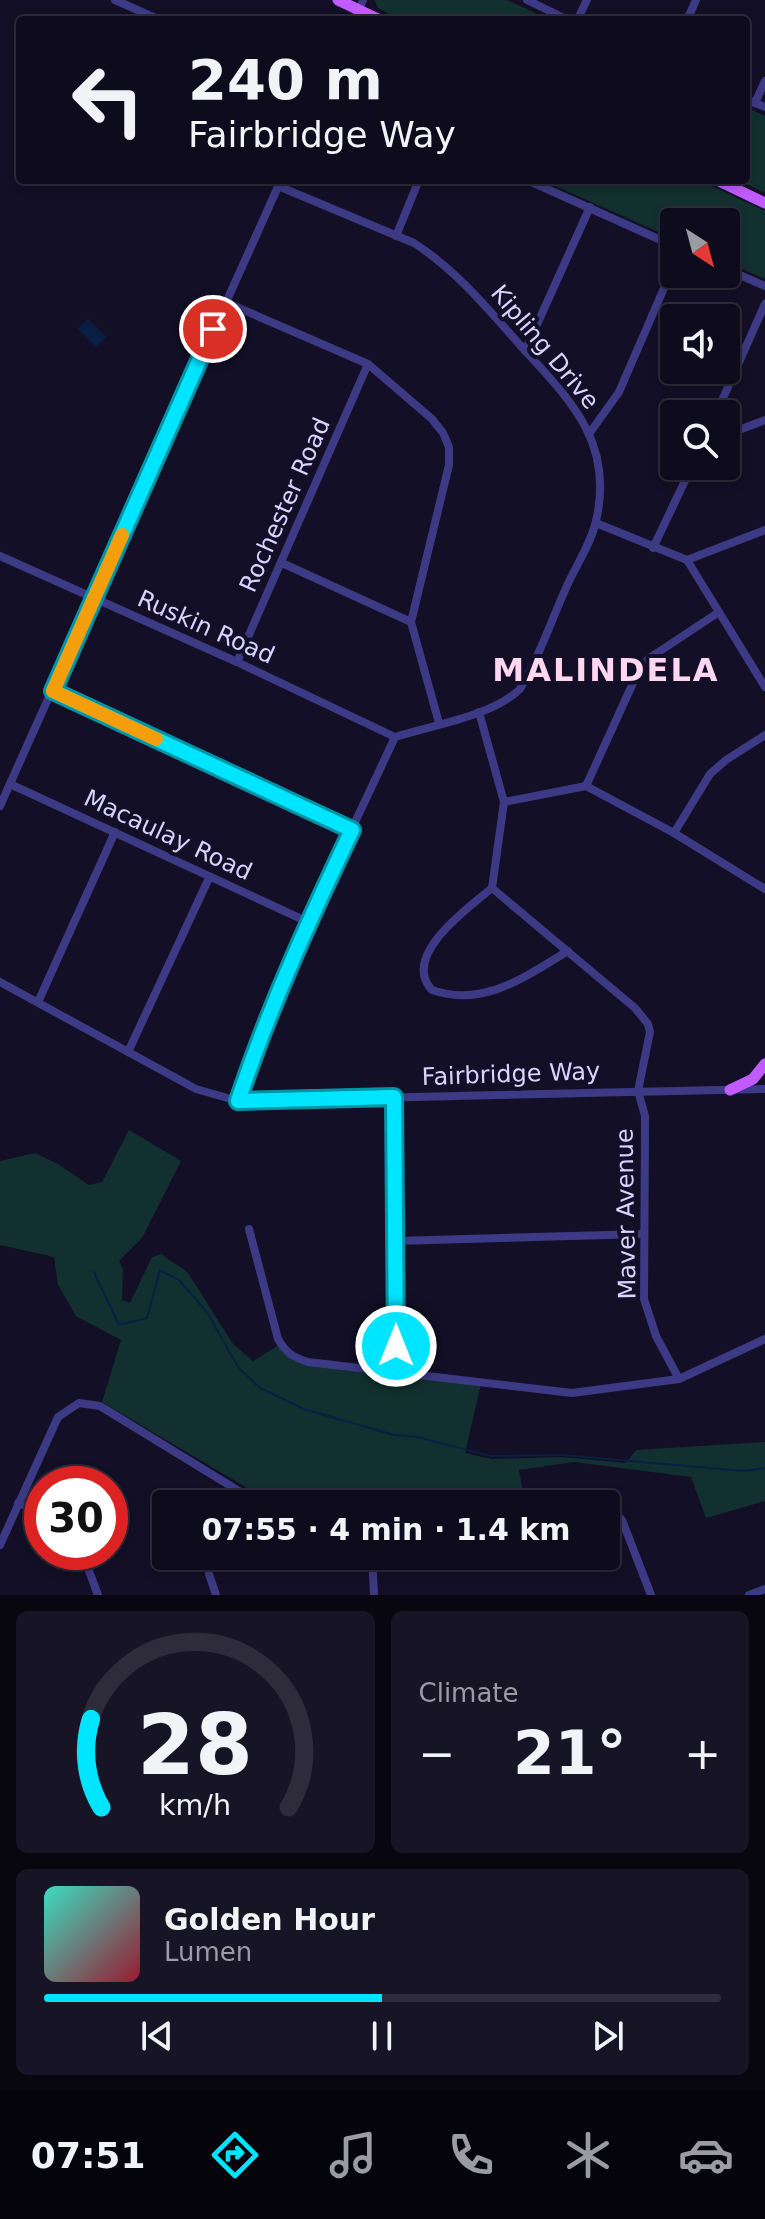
<!DOCTYPE html>
<html lang="en">
<head>
<meta charset="utf-8">
<style>
  body { margin:0; font-family:"DejaVu Sans",sans-serif; background:#171425; color:#f1f3f6; height:100vh; display:flex; flex-direction:column; font-size:30px; white-space:nowrap }
  * { box-sizing:border-box; margin:0 }
  p { font-size:26px; color:#9b9ba3 }
  .icon { flex:none; width:44px; height:44px; fill:none; stroke:currentColor; stroke-width:2; stroke-linecap:round; stroke-linejoin:round }
  .map { position:relative; height:1595px; overflow:hidden }
  .sheet { display:flex; flex-direction:column; gap:16px; padding:16px; background:#08060f; flex:1 }
  .sheet>* { flex:none }
  .banner { position:absolute; left:16px; top:16px; width:734px; height:168px; border-radius:8px; box-shadow:0 4px 12px #0003,0 0 0 2px #2e2b3b; background:#0e0b1c; color:#f1f3f6; overflow:hidden }
  .needle { width:52px; rotate:144deg }
  .buttons { position:absolute; left:660px; top:208px; display:grid; gap:16px }
  .buttons a { display:grid; place-items:center; width:80px; height:80px; border-radius:8px; background:#0e0b1c; box-shadow:0 4px 12px #0003,0 0 0 2px #2e2b3b; font-size:40px }
  .speed { position:absolute; left:24px; top:1466px; display:flex; gap:16px; font-size:40px; font-weight:700; text-align:center }
  .speed>* { display:grid; place-content:center; width:104px; height:104px; border-radius:50%; background:#0e0b1c; box-shadow:0 4px 12px #0003,0 0 0 2px #2e2b3b; line-height:1 }
  .speed .limit { border:12px solid #d22; background:#fff; color:#111 }
  .pin { position:absolute; display:grid; place-items:center; width:68px; height:68px; color:#fff; margin:-34px; border:4px solid #fff; border-radius:50%; box-shadow:0 2px 8px #0007 }
  .me { position:absolute; width:88px; margin:-44px; rotate:0deg; stroke-linejoin:round; filter:drop-shadow(0 0 6px #0008) }
  .turn { display:flex; align-items:center; gap:28px; height:168px; padding:0 40px; font-size:36px }
  .turn .icon { width:104px; height:104px; stroke-width:2.5 }
  .turn b { display:block; font-size:56px; line-height:68px }
  .big { font-size:60px; font-weight:800; line-height:1.1 }
  .sheet .card { flex:1; display:flex; flex-direction:column; justify-content:center; gap:12px; min-width:0; padding:0 28px; border-radius:12px; background:#171425 }
  .sheet .dial { align-items:center; gap:0 }
  .dial svg { height:208px; overflow:visible; fill:none; stroke:#2e2b3b; stroke-width:7; stroke-linecap:round; text-anchor:middle }
  .dial text { fill:#f1f3f6; stroke:none }
  .song { display:flex; align-items:center; gap:24px }
  .cover { width:96px; height:96px; border-radius:12px; background:linear-gradient(135deg,hsl(170 70% 55%),hsl(350 70% 35%)) }
  .played { height:8px; border-radius:4px; background:linear-gradient(90deg,#00e5ff 50%,#2e2b3b 50%) }
  .keys { display:flex; justify-content:space-around; direction:ltr }
  .heat { display:flex; justify-content:space-between; align-items:center; font-size:44px; direction:ltr }
  .sheet .tiles { flex:1; display:grid; gap:16px; grid-template-columns:1fr 1fr }
  .card:last-child { grid-column:span 2 }
  .trip { position:absolute; left:152px; top:1490px; width:468px; height:80px; border-radius:8px; background:#0e0b1c; box-shadow:0 4px 12px #0003,0 0 0 2px #2e2b3b; font-weight:800; line-height:80px; text-align:center }
  .tabs { display:flex; height:128px; justify-content:space-around; align-items:center; background:#06040b; color:#9b9ba3 }
  .tabs .icon { width:56px; height:56px }
  .tabs .on { color:#00e5ff }
  .tabs b { font-size:36px; color:#f1f3f6 }
  .map>svg:first-child { display:block }
  .green { fill:#12302f }
  .water { fill:#0a1f44 }
  .lines { fill:none; stroke-linecap:round; stroke-linejoin:round }
  .stream { stroke:#0a1f44; stroke-width:2 }
  .minor { stroke:#3d3a85; stroke-width:8 }
  .major { stroke:#c25bff; stroke-width:11 }
  .route-casing { stroke:#0095a6; stroke-width:20 }
  .route { stroke:#00e5ff; stroke-width:14 }
  .slow { stroke:#f59e0b; stroke-width:14 }
  .labels { text-anchor:middle; dominant-baseline:central; stroke-width:8; stroke-linejoin:round; paint-order:stroke }
  .street-label { font-size:24px; fill:#d9d4ff; stroke:#130f26 }
  .district-label { font-size:32px; font-weight:bold; letter-spacing:2px; fill:#ffd6f0; stroke:#130f26 }
</style>
</head>
<body>
<div class="map">
<svg width="765" height="1595" viewBox="0 0 765 1595">
  <rect width="100%" height="100%" fill="#130f26"/>
  <g class="green">
    <polygon points="375,0 507,0 551,20 399,20 377,7"/>
    <polygon points="746,107 765,116 765,193 737,180 746,180"/>
    <polygon points="542,180 699,180 765,211 765,279 726,262 726,222 674,222 674,239"/>
    <path d="M129,1130L181,1161L142,1238L119,1261L123,1269L122,1300L130,1303L152,1257L162,1254C171,1263 181,1266 188,1273L233,1344L253,1361L279,1345L292,1359L481,1384L465,1453L492,1459L563,1457L626,1463L636,1450L765,1442V1501L706,1518L691,1477L574,1462L519,1470L525,1504H274L102,1402L121,1340L76,1316L58,1285L54,1257L0,1245V1161L35,1153L58,1164L89,1185L102,1182Z"/>
  </g>
  <polygon class="water" points="88,319 106,337 96,347 78,329"/>
  <g class="lines">
    <polyline class="stream" points="94,1272 119,1325 147,1318 160,1270 179,1280 207,1312 238,1367 260,1388 304,1409 394,1435 417,1437 491,1456 563,1455 743,1471 765,1468"/>
    <g class="minor">
      <polyline points="115,0 160,20"/>
      <polyline points="527,0 568,20"/>
      <polyline points="354,20 363,0"/>
      <polyline points="577,20 587,0"/>
      <polyline points="687,20 696,0"/>
      <polyline points="746,99 765,107"/>
      <polyline points="755,103 765,81"/>
      <polyline points="527,180 674,246"/>
      <path d="M278,186L414,243C456,270 487,308 520,345C568,398 615,441 596,521C591,544 575,567 566,588C551,621 539,658 520,689C493,716 432,725 395,737"/>
      <polyline points="396,236 419,180"/>
      <polyline points="726,269 765,286"/>
      <polyline points="225,302 368,364 432,419 443,433 449,447 449,465 411,622 439,723"/>
      <polyline points="525,351 590,207"/>
      <polyline points="716,414 765,304"/>
      <polyline points="589,434 619,392 674,265"/>
      <polyline points="726,435 765,420"/>
      <polyline points="596,523 687,560 765,687"/>
      <polyline points="653,548 692,466"/>
      <polyline points="0,556 237,662 395,737"/>
      <polyline points="687,560 765,530"/>
      <polyline points="282,563 411,622"/>
      <polyline points="237,662 368,364"/>
      <polyline points="53,691 352,830"/>
      <polyline points="479,712 504,802 492,888 635,1008 648,1024 650,1032 638,1091 645,1116 645,1131 644,1299 656,1336 679,1379"/>
      <polyline points="10,784 308,922"/>
      <polyline points="586,786 633,683 648,659 719,612"/>
      <polyline points="504,802 586,786 674,833 765,889"/>
      <polyline points="0,806 281,180"/>
      <polyline points="674,833 710,774 726,760 765,735"/>
      <path d="M492,888C469,907 400,956 432,990C484,1008 526,976 568,951"/>
      <polyline points="0,982 196,1089 238,1101 765,1089"/>
      <polyline points="38,1002 115,832"/>
      <polyline points="128,1052 209,878"/>
      <polyline points="394,1097 396,1373"/>
      <path d="M238,1101C279,975 340,856 395,737"/>
      <path d="M249,1229L278,1339C286,1353 293,1357 308,1362L572,1393L679,1379L765,1339"/>
      <polyline points="395,1241 643,1234"/>
      <polyline points="18,1503 42,1512"/>
      <polyline points="606,1519 619,1517 622,1520 651,1595"/>
      <polyline points="0,1545 58,1417 79,1403 100,1406 260,1504"/>
      <polyline points="82,1552 98,1595"/>
      <polyline points="208,1556 209,1574 216,1595"/>
      <polyline points="372,1556 374,1595"/>
      <polyline points="749,1595 765,1589"/>
    </g>
    <g class="major">
      <polyline points="338,0 380,20"/>
      <polyline points="717,180 765,203"/>
      <polyline points="730,1090 753,1079 765,1064"/>
    </g>
  </g>
  <g class="lines">
    <g class="route-casing">
      <path id="route" d="M213,329L53,691L352,830C310,918 269,1008 238,1101L394,1097L396,1346"/>
    </g>
    <use href="#route" class="route"/>
    <polyline class="slow" points="122,535 53,691 156,739"/>
  </g>
  <g class="labels">
    <g class="street-label">
      <text transform="translate(545 347) rotate(50)">Kipling Drive</text>
      <text transform="translate(285 505) rotate(-66)">Rochester Road</text>
      <text transform="translate(206 627) rotate(24)">Ruskin Road</text>
      <text transform="translate(168 835) rotate(25)">Macaulay Road</text>
      <text transform="translate(511 1074) rotate(-2)">Fairbridge Way</text>
      <text transform="translate(626 1214) rotate(-91)">Maver Avenue</text>
    </g>
    <g class="district-label">
      <text x="606" y="670">MALINDELA</text>
    </g>
  </g>
</svg>
<div class="buttons">
<a><svg class="needle" viewBox="-14 -14 28 28"><path d="M0-13l5 13h-10z" fill="#e53935"/><path d="M0 13l5-13h-10z" fill="#9b9ba3"/></svg></a>
<a><svg class="icon" aria-label="sound" viewBox="0 0 24 24"><path d="M4 9h4l5-4v14l-5-4H4zM17 9q2 3 0 6"/></svg></a>
<a><svg class="icon" aria-label="search" viewBox="0 0 24 24"><circle cx="10" cy="10" r="6"/><path d="M15 15l6 6"/></svg></a>
</div>
<div class="speed"><div class="limit">30</div></div>
<div class="pin" style="left:213px;top:329px;background:#d93025"><svg class="icon" aria-label="arrive" viewBox="0 0 24 24"><path d="M6 21V4h12l-3 4 3 4H6"/></svg></div>
<svg class="me" style="left:396px;top:1346px" viewBox="-20 -20 40 40"><circle r="17" fill="#00e5ff" stroke="#fff" stroke-width="3"/><path d="M0-11L8 9 0 5-8 9z" fill="#fff"/></svg>
<div class="trip">07:55 · 4 min · 1.4 km</div>
<div class="banner">
<div class="turn"><svg class="icon" aria-label="left" viewBox="0 0 24 24"><path d="M17 20v-9H6M10 6l-5 5 5 5"/></svg><div><b>240 m</b>Fairbridge Way</div></div>
</div>
</div>
<section class="sheet">
<div class="tiles">
<div class="card dial"><svg viewBox="0 0 100 80">
<path d="M14 69A42 42 0 1 1 86 69"/>
<path d="M14 69A42 42 0 0 1 10 35" stroke="#00e5ff"/>
<text x="50" y="56" font-size="32" font-weight="700">28</text>
<text x="50" y="72" font-size="11">km/h</text>
</svg></div>
<div class="card"><p>Climate</p>
<div class="heat"><a>−</a><b class="big">21°</b><a>+</a></div>
</div>
<div class="card">
<div class="song"><i class="cover"></i><div><b>Golden Hour</b><p>Lumen</p></div></div>
<div class="played"></div>
<div class="keys"><svg class="icon" aria-label="previous" viewBox="0 0 24 24"><path d="M18 5L8 12l10 7zM5 5v14"/></svg><svg class="icon" aria-label="pause" viewBox="0 0 24 24"><path d="M8 5v14M16 5v14"/></svg><svg class="icon" aria-label="next" viewBox="0 0 24 24"><path d="M6 5l10 7-10 7zM19 5v14"/></svg></div>
</div>
</div>
</section>
<nav class="tabs">
<b>07:51</b>
<svg class="icon on" aria-label="directions" viewBox="0 0 24 24"><path d="M12 3l9 9-9 9-9-9zM9 14v-3h6M13 9l2 2-2 2"/></svg>
<svg class="icon" aria-label="music" viewBox="0 0 24 24"><path d="M9 18V5l10-2v13"/><circle cx="6" cy="18" r="3"/><circle cx="16" cy="16" r="3"/></svg>
<svg class="icon" aria-label="phone" viewBox="0 0 24 24"><path d="M5 4h4l2 5-3 2q2 4 5 5l2-3 5 2v4C11 20 4 13 5 4z"/></svg>
<svg class="icon" aria-label="climate" viewBox="0 0 24 24"><path d="M12 3v18M4 7l16 10M4 17L20 7"/></svg>
<svg class="icon" aria-label="car" viewBox="0 0 24 24"><path d="M5 17H2v-5l4-1 3-4h7l3 4 3 1v5h-3M9 17h6M6 11h13"/><circle cx="7" cy="17" r="2"/><circle cx="17" cy="17" r="2"/></svg>
</nav>
</body>
</html>
